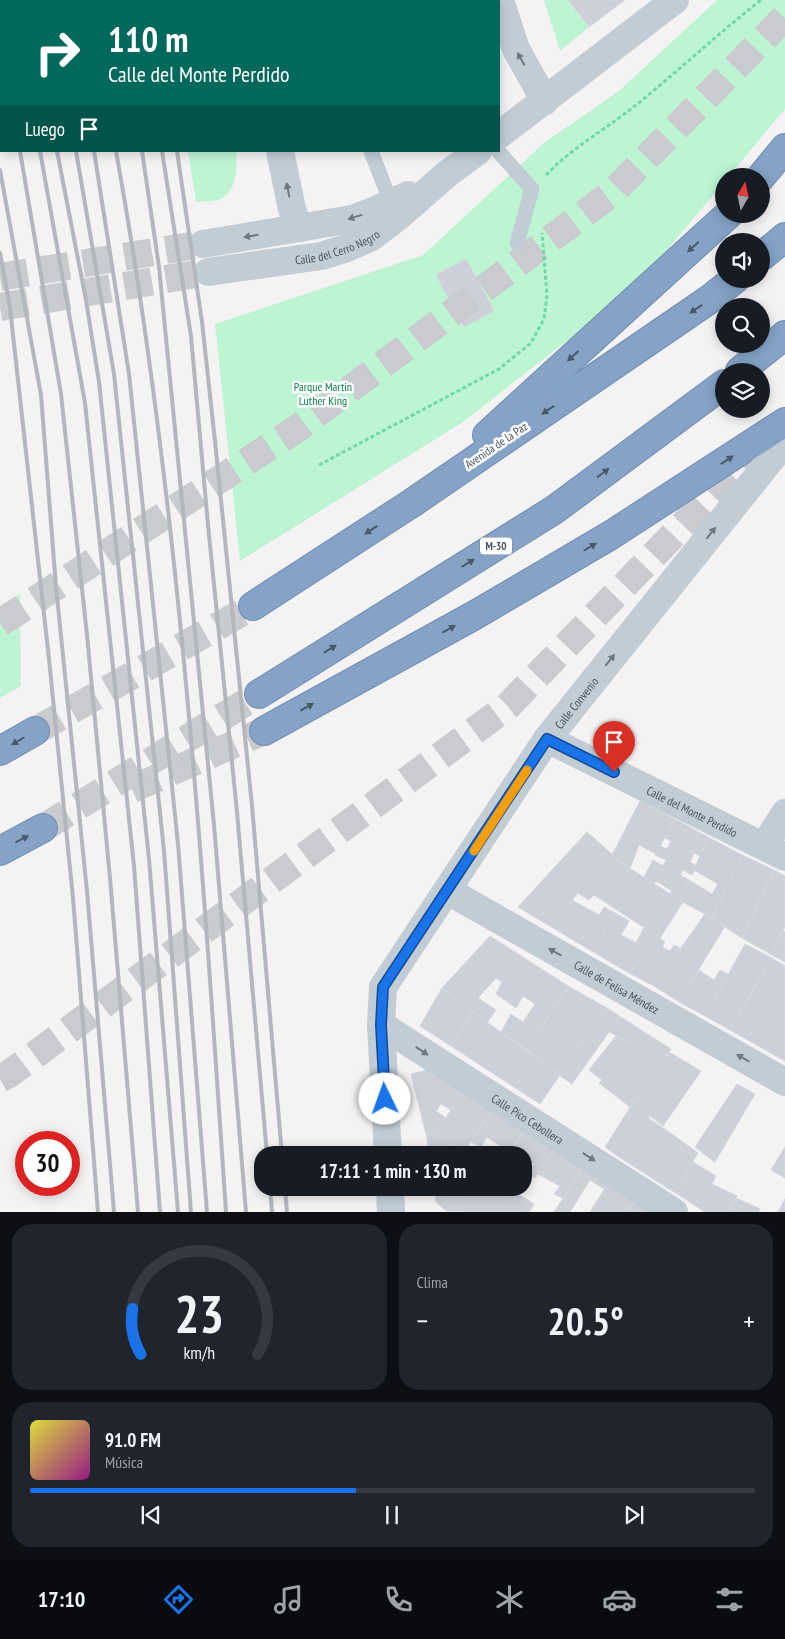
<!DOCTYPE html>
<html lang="es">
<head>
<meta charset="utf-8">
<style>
  body { margin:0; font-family:"PT Sans Narrow",sans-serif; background:#20242c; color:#f1f3f6; height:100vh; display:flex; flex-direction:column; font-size:19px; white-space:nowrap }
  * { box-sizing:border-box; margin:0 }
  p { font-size:16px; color:#9ea1a6 }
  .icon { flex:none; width:28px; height:28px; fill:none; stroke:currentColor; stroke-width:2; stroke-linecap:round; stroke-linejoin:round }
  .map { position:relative; height:1212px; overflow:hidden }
  .sheet { display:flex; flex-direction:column; gap:12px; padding:12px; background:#0d0f14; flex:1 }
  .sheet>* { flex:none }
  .top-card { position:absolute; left:0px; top:0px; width:500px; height:152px; box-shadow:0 2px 12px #0003; background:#00695c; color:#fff; overflow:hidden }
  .needle { width:32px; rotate:9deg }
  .buttons { position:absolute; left:715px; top:168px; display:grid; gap:10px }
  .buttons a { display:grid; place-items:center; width:55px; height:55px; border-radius:50%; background:#171b24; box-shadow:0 2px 12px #0003; font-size:25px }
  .speed { position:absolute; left:15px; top:1131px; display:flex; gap:10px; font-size:25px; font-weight:700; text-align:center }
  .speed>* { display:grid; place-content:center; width:65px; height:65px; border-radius:50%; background:#171b24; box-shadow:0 2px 12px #0003; line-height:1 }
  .speed .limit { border:8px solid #d22; background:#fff; color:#111 }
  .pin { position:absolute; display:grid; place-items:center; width:42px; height:42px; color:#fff; margin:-51px -21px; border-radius:50% 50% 50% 0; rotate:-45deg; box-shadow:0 0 5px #0007 }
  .pin .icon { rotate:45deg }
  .me { position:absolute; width:55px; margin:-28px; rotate:357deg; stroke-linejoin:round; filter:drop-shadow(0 0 4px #0008) }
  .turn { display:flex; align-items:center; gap:18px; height:105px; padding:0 25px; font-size:22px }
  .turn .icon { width:65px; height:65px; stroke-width:2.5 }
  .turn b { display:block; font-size:35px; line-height:42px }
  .then { display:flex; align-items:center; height:48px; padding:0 25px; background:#0003; gap:10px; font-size:19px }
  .big { font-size:38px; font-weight:600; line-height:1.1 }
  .sheet .card { flex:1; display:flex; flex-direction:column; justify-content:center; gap:8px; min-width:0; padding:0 18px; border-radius:20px; background:#20242c }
  .sheet .dial { align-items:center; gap:0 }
  .dial svg { height:130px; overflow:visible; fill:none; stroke:#363941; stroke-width:7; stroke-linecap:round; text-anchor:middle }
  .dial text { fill:#f1f3f6; stroke:none }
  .song { display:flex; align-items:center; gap:15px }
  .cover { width:60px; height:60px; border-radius:8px; background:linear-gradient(135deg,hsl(60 70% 55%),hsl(310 70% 35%)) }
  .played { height:5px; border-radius:2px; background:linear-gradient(90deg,#1a73e8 45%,#363941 45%) }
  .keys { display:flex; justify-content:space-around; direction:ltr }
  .heat { display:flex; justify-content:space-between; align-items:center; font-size:28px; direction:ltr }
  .sheet .tiles { flex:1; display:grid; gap:12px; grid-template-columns:1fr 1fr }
  .card:last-child { grid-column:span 2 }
  .trip { position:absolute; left:254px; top:1146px; width:278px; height:50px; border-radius:20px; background:#171b24; box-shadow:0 2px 12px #0003; font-weight:600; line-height:50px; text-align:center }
  .tab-bar { display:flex; height:80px; justify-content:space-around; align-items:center; background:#090b0e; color:#9ea1a6 }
  .tab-bar .icon { width:35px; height:35px }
  .tab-bar .current { color:#1a73e8 }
  .tab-bar b { font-size:22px; color:#f1f3f6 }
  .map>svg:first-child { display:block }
  .green { fill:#bdf5d3 }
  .building { fill:#cdd0d8; stroke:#d5d7de }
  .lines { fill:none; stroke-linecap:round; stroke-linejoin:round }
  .minor-tunnel { stroke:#c9cbce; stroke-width:28; stroke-dasharray:28 14; stroke-linecap:butt }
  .motorway-tunnel { stroke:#c9cbce; stroke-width:28; stroke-dasharray:28 14; stroke-linecap:butt }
  .motorway-casing { stroke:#6f8eb2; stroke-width:30 }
  .path { stroke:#70d8a6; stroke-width:3; stroke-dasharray:4 2.5; stroke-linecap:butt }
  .service { stroke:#c1ccd5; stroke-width:15 }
  .minor { stroke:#c1ccd5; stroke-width:28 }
  .motorway { stroke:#84a3c6; stroke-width:28 }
  .rail { stroke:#b3b7bd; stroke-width:4 }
  .oneway { fill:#6c7984 }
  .oneway2 { fill:#4a5967 }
  .route-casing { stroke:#114b97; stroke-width:12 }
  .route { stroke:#1a73e8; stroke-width:9 }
  .slow { stroke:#f59e0b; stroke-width:9 }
  .labels { text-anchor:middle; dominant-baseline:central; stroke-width:5; stroke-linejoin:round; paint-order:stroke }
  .shield { fill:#fff; stroke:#7e8891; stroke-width:1 }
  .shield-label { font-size:11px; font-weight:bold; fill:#475562 }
  .street-label { font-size:12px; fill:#475562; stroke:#fff }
  .park-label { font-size:12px; fill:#0c8249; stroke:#fff }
</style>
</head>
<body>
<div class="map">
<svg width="785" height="1212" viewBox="0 0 785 1212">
  <rect width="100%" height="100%" fill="#f4f2f2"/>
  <g class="green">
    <polygon points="283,0 412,0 283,1"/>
    <polygon points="544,0 568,0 589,27 560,51"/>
    <polygon points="717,0 785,0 785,109 729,176 724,176 724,182 637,286 463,422 240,561 215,324 423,255 545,142 619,91"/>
    <path d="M188,151H236C237,168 238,190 220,199C214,202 203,201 196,202Z"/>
    <polygon points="20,594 21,686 0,698 0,606"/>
  </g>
  <g class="building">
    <polygon points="568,0 625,0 589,27"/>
    <polygon points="466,259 494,311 464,327 436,275"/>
    <polygon points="640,801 675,819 656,854 639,845 630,868 612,855"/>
    <polygon points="675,819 708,837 700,856 694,853 690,862 697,866 692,875 683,870 680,875 689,880 679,900 669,894 672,891 656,881 654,884 644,877 653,860 663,866 666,860 655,855 660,846 667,849 671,841 665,838"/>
    <polygon points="587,832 623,864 683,902 660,938 594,895 589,900 578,893 572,900 599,915 604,907 615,913 593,952 518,907"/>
    <polygon points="708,837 742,855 712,918 679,900 689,880 712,894 718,884 694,870"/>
    <polygon points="742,855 774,870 742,938 712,918"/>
    <polygon points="774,870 785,876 785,926 772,955 742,938"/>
    <polygon points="615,913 629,921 621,935 636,943 644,927 657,936 629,973 593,952"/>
    <polygon points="705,914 725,926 679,1002 654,986"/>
    <polygon points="783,931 785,932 785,962 772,955"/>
    <polygon points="490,936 568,986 527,1050 501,1032 511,1014 523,1022 535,1004 523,996 516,1008 496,994 502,982 496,978 478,998 496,1010 487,1023 442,988"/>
    <polygon points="657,936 665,942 662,947 670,951 674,945 681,949 654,986 629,973"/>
    <polygon points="745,944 772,958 730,1030 705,1016"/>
    <polygon points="772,958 785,966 785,1061 730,1030"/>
    <polygon points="699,970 714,980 720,970 728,974 705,1016 679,1002"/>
    <polygon points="568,986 607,1008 557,1074 527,1050"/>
    <polygon points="442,988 473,1012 451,1046 420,1026"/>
    <polygon points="607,1008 638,1028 629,1043 609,1032 572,1084 557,1074"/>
    <polygon points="473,1012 560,1075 540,1104 451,1046"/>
    <polygon points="638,1028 671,1049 630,1107 599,1083 602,1080 589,1070 616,1036 629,1043"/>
    <polygon points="669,1052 701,1071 663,1126 633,1103"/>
    <polygon points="439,1067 466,1084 451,1110 441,1104 436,1111 446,1118 437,1133 427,1138 411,1074"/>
    <polygon points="466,1084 496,1104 464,1152 437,1133"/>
    <polygon points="737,1084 755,1094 715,1162 695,1147"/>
    <polygon points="633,1103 650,1116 622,1159 605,1147"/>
    <polygon points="496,1104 528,1124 508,1155 498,1155 503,1148 487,1137 481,1147 471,1142"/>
    <polygon points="648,1118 666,1130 641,1171 622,1159"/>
    <polygon points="528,1124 558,1143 535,1178 527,1174 534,1164 524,1158 522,1161 522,1155 508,1155"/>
    <polygon points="666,1130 683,1142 658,1182 641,1171"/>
    <polygon points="437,1133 464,1152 469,1155 429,1155 427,1138"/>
    <polygon points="683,1142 698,1153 681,1181 686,1184 679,1195 658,1182"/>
    <polygon points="558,1143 586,1163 563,1198 554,1194 560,1186 538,1174"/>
    <polygon points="785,1147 785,1178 771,1170"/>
    <polygon points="693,1162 716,1176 712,1184 737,1196 727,1212 705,1212 679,1195 686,1184 681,1181"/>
    <polygon points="586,1163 611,1178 604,1189 590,1180 570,1212 554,1212"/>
    <polygon points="611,1178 637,1196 627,1212 590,1212"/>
    <polygon points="434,1188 462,1188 446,1211 436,1202"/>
    <polygon points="462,1188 509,1188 534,1204 529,1212 446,1211"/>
    <polygon points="637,1196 661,1212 627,1212"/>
    <polygon points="736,1198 760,1209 758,1212 727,1212"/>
    <polygon points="785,1199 785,1212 778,1212"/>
  </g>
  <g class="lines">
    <g class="minor-tunnel">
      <polyline points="0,277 203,244"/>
      <polyline points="0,307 208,272"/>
    </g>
    <g class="motorway-tunnel">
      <polyline points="0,623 298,428 612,193 785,17"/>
      <polyline points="35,731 253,606"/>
      <polyline points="132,789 264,731"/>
      <polyline points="43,828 259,694"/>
      <polyline points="0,1079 9,1074 508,706 762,443"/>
    </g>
    <g class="motorway-casing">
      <g id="motorway">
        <polyline points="761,177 785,148"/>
        <polyline points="761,257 785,237"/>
        <polyline points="740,371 785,335"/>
        <polyline points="487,435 729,214"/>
        <polyline points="253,606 412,503 710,299 735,279"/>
        <polyline points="259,694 554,510 724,384"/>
        <polyline points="264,731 475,615 611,535 785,422"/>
        <polyline points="0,751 35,731"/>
        <polyline points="0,851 43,828"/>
      </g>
    </g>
    <g class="path">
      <path d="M546,175C574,146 609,127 640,102C681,68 719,33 761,0"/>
      <polyline points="319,465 499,369 531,343 544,319 547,295 542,233"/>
    </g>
    <g class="service">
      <polyline points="371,151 391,203"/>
      <polyline points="498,151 532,189 517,243"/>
    </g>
    <g class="minor">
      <polyline points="253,0 253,1"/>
      <polyline points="500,0 516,49 545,101"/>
      <polyline points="499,135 675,0"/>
      <polyline points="280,151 292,209 299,228"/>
      <polyline points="203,244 352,219 376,210 408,195"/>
      <path id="s1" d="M208,272L321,256L347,248L370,238L399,216L447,174L478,151"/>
      <path id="s2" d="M547,739L785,857"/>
      <polyline points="764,846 785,813"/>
      <path id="s3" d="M448,891L785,1082"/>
      <path id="s4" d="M381,1025L674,1212"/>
      <path id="s5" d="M388,1155L381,1025L383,987L547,739L768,463L785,443"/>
      <polyline points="390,1188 391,1212"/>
    </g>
    <use href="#motorway" class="motorway"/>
    <g class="rail">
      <polyline points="7,0 8,1"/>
      <polyline points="23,0 23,1"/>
      <polyline points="41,0 41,1"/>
      <polyline points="64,0 64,1"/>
      <polyline points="85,0 85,1"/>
      <polyline points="116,0 117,1"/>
      <polyline points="134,0 135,1"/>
      <polyline points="147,0 147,1"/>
      <polyline points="0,47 1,52"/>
      <polyline points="20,151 61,394 87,635 110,878 138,1212"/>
      <polyline points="40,151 85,403 134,866 160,1212"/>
      <polyline points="57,151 86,300 99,382 149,859 178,1212"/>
      <polyline points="76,151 114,374 164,851 191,1212"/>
      <polyline points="94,151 129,374 178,844 207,1212"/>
      <path d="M116,151C179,500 202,858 226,1212"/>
      <polyline points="142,151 159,267 214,825 246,1212"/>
      <polyline points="162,151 191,336 208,525 237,812 267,1155"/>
      <polyline points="177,151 202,322 215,441 252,806 282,1155"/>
      <polyline points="0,170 41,395 56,587 87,891 114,1212"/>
      <polyline points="0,253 10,308 49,659 73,898 98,1212"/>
      <polyline points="270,1188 272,1212"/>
      <polyline points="285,1188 287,1212"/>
    </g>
  </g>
  <defs><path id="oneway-solid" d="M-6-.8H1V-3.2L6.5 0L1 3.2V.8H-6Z" transform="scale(1.25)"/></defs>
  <g class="oneway">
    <use href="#oneway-solid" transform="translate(521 59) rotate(-119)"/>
    <use href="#oneway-solid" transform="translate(288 190) rotate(-101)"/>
    <use href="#oneway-solid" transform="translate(355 217) rotate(163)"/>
    <use href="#oneway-solid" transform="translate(251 236) rotate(171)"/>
    <use href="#oneway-solid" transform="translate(711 533) rotate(-51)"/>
    <use href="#oneway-solid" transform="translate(610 660) rotate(-51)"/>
    <use href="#oneway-solid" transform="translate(555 952) rotate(-150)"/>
    <use href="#oneway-solid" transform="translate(422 1051) rotate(33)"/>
    <use href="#oneway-solid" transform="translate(743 1058) rotate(-150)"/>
    <use href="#oneway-solid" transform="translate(589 1157) rotate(33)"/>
  </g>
  <g class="oneway2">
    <use href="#oneway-solid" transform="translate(693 247) rotate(138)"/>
    <use href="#oneway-solid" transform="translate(696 309) rotate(146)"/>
    <use href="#oneway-solid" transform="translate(573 356) rotate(138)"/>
    <use href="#oneway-solid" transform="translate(548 410) rotate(146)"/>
    <use href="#oneway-solid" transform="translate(727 460) rotate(-33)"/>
    <use href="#oneway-solid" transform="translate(603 473) rotate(-37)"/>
    <use href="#oneway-solid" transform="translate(371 530) rotate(147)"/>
    <use href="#oneway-solid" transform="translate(590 547) rotate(-30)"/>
    <use href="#oneway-solid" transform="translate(468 563) rotate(-32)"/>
    <use href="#oneway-solid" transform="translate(449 629) rotate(-29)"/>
    <use href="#oneway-solid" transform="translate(330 649) rotate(-32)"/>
    <use href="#oneway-solid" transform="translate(307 707) rotate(-29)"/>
    <use href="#oneway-solid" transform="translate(18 741) rotate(150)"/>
    <use href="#oneway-solid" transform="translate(22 839) rotate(-28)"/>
  </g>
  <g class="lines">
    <g class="route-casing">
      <polyline id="route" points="385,1099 381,1025 383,987 547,739 614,772"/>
    </g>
    <use href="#route" class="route"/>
    <polyline class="slow" points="474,851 527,770"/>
  </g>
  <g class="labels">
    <rect class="shield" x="480" y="537.5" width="32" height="17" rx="4"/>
    <g class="shield-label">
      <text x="496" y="546">M-30</text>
    </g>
    <g class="street-label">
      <text stroke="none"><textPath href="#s1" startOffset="132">Calle del Cerro Negro</textPath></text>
      <text transform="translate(496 445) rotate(-34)">Avenida de la Paz</text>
      <text stroke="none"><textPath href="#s5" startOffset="512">Calle Convenio</textPath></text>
      <text stroke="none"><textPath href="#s2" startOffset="162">Calle del Monte Perdido</textPath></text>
      <text stroke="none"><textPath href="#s3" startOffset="194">Calle de Felisa Méndez</textPath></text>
      <text stroke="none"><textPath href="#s4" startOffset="174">Calle Pico Cebollera</textPath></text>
    </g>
    <g class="park-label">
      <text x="323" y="386">Parque Martin<tspan x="323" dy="14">Luther King</tspan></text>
    </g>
  </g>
</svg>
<div class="buttons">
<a><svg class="needle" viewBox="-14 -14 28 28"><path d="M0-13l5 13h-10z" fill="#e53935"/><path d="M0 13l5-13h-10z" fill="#9ea1a6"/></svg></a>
<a><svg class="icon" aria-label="sound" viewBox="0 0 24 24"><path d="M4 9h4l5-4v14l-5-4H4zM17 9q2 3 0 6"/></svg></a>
<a><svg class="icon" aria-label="search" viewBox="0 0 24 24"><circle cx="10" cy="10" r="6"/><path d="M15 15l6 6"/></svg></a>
<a><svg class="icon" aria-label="layers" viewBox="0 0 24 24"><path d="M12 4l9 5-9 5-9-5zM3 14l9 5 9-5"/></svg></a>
</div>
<div class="speed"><div class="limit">30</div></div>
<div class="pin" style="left:614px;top:772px;background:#d93025"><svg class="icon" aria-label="arrive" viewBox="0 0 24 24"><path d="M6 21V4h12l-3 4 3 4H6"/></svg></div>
<svg class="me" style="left:385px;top:1099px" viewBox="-20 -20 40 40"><circle r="19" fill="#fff"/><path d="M0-13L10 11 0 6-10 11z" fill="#1a73e8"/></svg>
<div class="trip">17:11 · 1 min · 130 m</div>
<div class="top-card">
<div class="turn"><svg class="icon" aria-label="right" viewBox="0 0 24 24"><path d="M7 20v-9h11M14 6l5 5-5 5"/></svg><div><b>110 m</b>Calle del Monte Perdido</div></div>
<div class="then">Luego<svg class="icon" aria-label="arrive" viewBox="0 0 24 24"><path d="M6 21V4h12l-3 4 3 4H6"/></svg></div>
</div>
</div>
<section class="sheet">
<div class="tiles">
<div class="card dial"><svg viewBox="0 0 100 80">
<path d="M14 69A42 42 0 1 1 86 69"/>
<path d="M14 69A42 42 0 0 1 9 41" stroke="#1a73e8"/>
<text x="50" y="56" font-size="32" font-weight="700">23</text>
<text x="50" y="72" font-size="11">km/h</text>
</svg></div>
<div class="card"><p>Clima</p>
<div class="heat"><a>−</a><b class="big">20.5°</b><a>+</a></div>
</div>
<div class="card">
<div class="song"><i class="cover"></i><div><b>91.0 FM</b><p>Música</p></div></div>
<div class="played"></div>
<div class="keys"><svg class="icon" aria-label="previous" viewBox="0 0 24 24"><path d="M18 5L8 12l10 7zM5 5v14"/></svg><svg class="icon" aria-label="pause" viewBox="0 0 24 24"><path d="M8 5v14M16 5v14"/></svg><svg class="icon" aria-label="next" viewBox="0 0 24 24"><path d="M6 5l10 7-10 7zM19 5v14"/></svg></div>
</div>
</div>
</section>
<nav class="tab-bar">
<b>17:10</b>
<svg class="icon current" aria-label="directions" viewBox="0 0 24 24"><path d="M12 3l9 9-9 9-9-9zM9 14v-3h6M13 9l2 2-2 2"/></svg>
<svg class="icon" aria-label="music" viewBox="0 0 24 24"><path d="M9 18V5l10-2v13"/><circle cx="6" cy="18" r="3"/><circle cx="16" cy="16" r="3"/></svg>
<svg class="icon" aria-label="phone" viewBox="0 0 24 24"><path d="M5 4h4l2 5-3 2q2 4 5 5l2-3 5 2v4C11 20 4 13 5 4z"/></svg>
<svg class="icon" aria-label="climate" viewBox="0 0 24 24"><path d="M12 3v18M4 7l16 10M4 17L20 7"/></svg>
<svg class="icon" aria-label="car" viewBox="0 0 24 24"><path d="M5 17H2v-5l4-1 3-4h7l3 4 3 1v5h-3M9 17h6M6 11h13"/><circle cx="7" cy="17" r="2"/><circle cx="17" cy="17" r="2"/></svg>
<svg class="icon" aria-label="filters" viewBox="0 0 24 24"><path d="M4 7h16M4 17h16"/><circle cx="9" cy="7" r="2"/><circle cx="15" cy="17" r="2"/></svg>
</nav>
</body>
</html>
